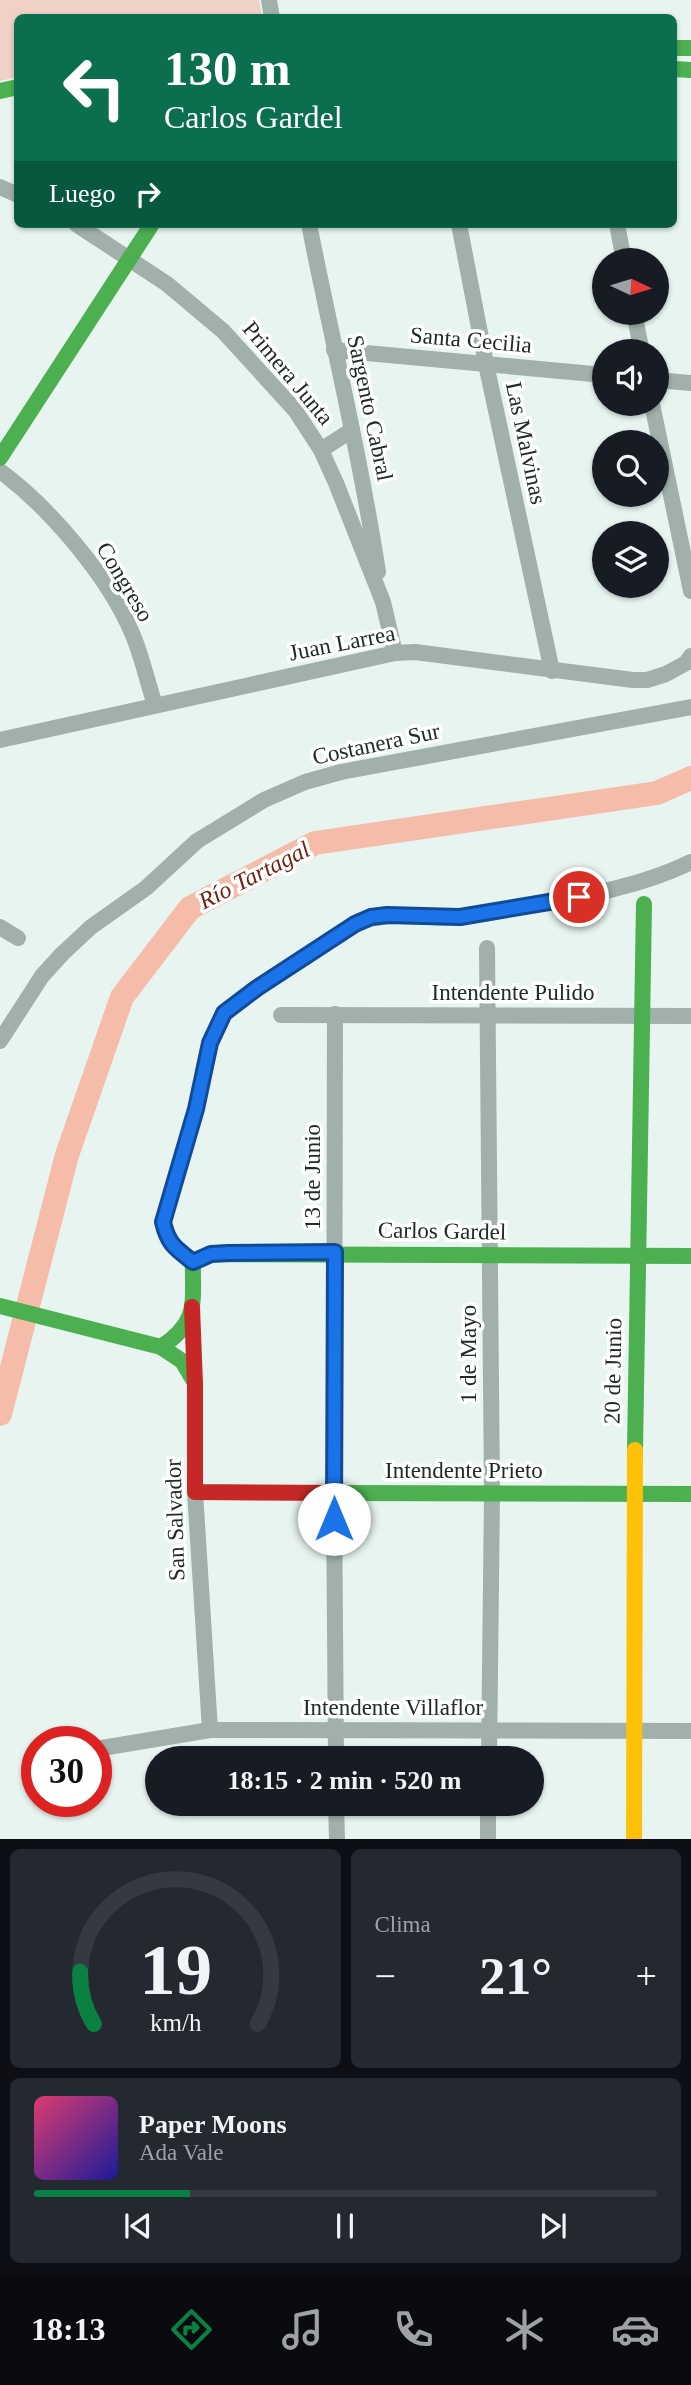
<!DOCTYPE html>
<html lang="es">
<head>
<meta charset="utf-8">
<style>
  body { margin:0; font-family:"Times New Roman",serif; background:#242831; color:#f1f3f6; height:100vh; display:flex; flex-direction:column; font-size:26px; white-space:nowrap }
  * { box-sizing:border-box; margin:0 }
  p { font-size:23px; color:#9ea1a6 }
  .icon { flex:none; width:38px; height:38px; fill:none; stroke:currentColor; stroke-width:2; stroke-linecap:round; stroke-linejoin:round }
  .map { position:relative; height:1839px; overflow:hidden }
  .details { display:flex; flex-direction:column; gap:10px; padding:10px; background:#0d0f14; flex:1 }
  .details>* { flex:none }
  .hud { position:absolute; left:14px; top:14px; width:663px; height:214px; border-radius:10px; box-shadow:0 2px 5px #0004; background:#0b6e4f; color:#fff; overflow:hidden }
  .needle { width:46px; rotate:94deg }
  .buttons { position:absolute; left:592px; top:248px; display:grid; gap:14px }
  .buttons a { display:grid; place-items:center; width:77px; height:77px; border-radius:50%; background:#171b24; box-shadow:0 2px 5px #0004; font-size:35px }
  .speed { position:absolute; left:21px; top:1726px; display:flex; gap:14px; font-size:35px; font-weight:700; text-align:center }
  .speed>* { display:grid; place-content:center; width:91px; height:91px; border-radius:50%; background:#171b24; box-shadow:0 2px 5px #0004; line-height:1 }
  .speed .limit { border:10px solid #d22; background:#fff; color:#111 }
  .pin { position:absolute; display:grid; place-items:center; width:60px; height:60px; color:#fff; margin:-30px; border:4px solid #fff; border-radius:50%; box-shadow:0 2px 7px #0007 }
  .me { position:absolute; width:77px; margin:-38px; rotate:0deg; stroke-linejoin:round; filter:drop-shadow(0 0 5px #0008) }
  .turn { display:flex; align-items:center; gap:24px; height:147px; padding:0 35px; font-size:32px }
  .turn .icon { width:91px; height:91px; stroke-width:2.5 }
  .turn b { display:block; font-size:49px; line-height:60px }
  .then { display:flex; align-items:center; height:66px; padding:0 35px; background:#0003; gap:14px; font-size:26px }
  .big { font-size:52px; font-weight:600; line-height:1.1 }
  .details .tile { flex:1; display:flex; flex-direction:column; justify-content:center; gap:10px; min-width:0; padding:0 24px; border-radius:10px; background:#242831 }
  .details .dial { align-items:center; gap:0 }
  .dial svg { height:182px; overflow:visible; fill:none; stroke:#363941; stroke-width:7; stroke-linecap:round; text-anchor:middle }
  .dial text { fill:#f1f3f6; stroke:none }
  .song { display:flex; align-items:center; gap:21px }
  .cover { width:84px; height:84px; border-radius:10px; background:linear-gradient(135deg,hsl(340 70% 55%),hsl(240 70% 35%)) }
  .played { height:7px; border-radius:4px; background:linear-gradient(90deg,#0b8043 25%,#363941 25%) }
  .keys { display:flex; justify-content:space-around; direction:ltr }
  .heat { display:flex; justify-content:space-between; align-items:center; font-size:38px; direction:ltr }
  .details .tiles { flex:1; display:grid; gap:10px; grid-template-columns:1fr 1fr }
  .tile:last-child { grid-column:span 2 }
  .trip { position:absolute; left:145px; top:1746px; width:399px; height:70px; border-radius:35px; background:#171b24; box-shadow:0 2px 5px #0004; font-weight:600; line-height:70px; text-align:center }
  .tab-bar { display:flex; height:112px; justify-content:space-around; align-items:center; background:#090b0e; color:#9ea1a6 }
  .tab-bar .icon { width:49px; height:49px }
  .tab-bar .on { color:#0b8043 }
  .tab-bar b { font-size:32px; color:#f1f3f6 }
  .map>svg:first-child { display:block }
  .green { fill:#f0d1c5 }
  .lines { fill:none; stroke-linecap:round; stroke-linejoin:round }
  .river { stroke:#f6bcaa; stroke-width:24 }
  .street { stroke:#a1b0aa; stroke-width:16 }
  .fast { stroke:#4caf50; stroke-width:16 }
  .slow { stroke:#ffc107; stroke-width:16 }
  .jam { stroke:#c62828; stroke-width:16 }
  .route-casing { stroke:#114b97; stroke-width:18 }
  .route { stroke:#1a73e8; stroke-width:12 }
  .labels { text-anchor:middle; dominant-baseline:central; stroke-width:7; stroke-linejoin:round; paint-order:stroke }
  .street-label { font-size:23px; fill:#212a26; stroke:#fff }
  .water-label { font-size:24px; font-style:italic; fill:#702310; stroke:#fff }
</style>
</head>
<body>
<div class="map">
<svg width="691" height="1839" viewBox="0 0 691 1839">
  <rect width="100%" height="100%" fill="#e7f4ef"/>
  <polygon class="green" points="0,0 259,0 262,16 18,18 17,77 0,81"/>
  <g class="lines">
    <polyline class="river" points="0,1414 67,1155 122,997 190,908 315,843 657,793 691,778"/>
    <g class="street">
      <polyline points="269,0 272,18"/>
      <polyline points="0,187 18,195"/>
      <polyline points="76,224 167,284 223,331 295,410 321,450 336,483 383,602 395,653"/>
      <path d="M309,224C332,340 360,455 378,572"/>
      <polyline points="459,224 486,364 552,671"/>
      <polyline points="617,224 624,261"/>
      <polyline points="634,313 642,352"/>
      <polyline points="334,350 604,375"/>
      <polyline points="656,380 691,383"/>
      <polyline points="652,404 691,591"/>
      <polyline points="321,450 352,430"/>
      <path d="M0,471C49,507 108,576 132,633C142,656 147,681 155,705"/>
      <polyline points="0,740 395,653 415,652 633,680 647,680 666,674 686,663 691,656"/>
      <polyline points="0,927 18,938"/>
      <polyline points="487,948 492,1493 489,1759"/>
      <polyline points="335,1014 334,1493 336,1759"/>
      <polyline points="281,1015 691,1016"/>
      <polyline points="0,1041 42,976 62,954 91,927 146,888 197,841 264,800 305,782 341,772 691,707"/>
      <path d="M193,1262C174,1248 169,1245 163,1221L196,1109L210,1043L224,1013L257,988L355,924C389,909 426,920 462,917C486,914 511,909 536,904C589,895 642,886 691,862"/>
      <polyline points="195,1492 210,1730"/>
      <polyline points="96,1749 210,1730 691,1731"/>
      <polyline points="336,1804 337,1839"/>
      <polyline points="488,1839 488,1804"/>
    </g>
    <g class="fast">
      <polyline points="674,48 691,48"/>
      <polyline points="674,69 691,70"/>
      <polyline points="0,91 18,87"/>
      <polyline points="0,458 152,224"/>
      <polyline points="0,1306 161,1347 182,1361 195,1383"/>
      <path d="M161,1347C200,1321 192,1303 193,1262L211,1254L691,1256"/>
      <polyline points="635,1450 644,904"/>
      <polyline points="344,1493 691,1494"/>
    </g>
    <polyline class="slow" points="634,1839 635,1450"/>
    <polyline class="jam" points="192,1307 195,1384 195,1492 344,1493"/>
  </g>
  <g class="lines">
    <g class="route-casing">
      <path id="route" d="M334,1519L335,1252L228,1253L211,1254L193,1262C175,1248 168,1244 163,1222L196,1109L210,1043L224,1013L257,988L355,924L371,917L387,915L460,917L579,897"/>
    </g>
    <use href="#route" class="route"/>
  </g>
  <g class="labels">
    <g class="street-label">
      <text transform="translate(471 340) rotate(5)">Santa Cecilia</text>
      <text transform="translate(288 373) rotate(50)">Primera Junta</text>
      <text transform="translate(370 408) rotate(78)">Sargento Cabral</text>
      <text transform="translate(526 443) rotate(78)">Las Malvinas</text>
      <text transform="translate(125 582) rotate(59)">Congreso</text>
      <text transform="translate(342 643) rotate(-11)">Juan Larrea</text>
      <text transform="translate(376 744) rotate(-12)">Costanera Sur</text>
      <text x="513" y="992">Intendente Pulido</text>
      <text transform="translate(312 1177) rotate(-90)">13 de Junio</text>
      <text transform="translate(442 1231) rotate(1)">Carlos Gardel</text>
      <text transform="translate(468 1354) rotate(-90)">1 de Mayo</text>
      <text transform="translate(613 1371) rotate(-89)">20 de Junio</text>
      <text x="464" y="1470">Intendente Prieto</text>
      <text transform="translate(175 1520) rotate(-92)">San Salvador</text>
      <text x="393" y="1707">Intendente Villaflor</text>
    </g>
    <g class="water-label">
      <text transform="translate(254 875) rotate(-27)">Río Tartagal</text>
    </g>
  </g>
</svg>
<div class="buttons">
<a><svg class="needle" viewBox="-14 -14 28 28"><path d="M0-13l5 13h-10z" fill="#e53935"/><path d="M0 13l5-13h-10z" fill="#9ea1a6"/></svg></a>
<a><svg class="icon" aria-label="sound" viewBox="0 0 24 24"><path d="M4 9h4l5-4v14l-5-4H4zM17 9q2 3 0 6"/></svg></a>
<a><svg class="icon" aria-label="search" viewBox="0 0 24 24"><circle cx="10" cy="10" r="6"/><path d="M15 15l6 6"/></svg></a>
<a><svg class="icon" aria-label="layers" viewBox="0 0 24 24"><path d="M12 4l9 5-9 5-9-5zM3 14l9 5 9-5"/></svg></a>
</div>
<div class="speed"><div class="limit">30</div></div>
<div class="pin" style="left:579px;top:897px;background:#d93025"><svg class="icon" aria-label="arrive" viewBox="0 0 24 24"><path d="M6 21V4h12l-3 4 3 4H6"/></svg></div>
<svg class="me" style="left:334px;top:1519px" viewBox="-20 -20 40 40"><circle r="19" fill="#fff"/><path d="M0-13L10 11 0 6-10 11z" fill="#1a73e8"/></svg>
<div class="trip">18:15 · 2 min · 520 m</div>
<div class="hud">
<div class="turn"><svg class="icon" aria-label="left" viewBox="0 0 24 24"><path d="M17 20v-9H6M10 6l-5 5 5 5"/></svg><div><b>130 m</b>Carlos Gardel</div></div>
<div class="then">Luego<svg class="icon" aria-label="right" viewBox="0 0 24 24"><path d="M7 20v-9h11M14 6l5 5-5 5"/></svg></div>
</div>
</div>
<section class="details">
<div class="tiles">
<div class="tile dial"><svg viewBox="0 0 100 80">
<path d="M14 69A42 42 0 1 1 86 69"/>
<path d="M14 69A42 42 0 0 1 8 46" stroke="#0b8043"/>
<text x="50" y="56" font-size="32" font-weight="700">19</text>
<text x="50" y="72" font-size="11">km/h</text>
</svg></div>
<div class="tile"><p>Clima</p>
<div class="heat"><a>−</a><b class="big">21°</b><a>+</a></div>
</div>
<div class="tile">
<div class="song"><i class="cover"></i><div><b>Paper Moons</b><p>Ada Vale</p></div></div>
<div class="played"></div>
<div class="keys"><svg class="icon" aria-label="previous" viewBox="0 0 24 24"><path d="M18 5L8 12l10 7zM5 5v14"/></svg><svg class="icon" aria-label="pause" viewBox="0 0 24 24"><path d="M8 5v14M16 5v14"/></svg><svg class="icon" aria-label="next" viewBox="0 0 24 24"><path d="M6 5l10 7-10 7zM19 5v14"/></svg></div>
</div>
</div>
</section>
<nav class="tab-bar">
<b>18:13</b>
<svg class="icon on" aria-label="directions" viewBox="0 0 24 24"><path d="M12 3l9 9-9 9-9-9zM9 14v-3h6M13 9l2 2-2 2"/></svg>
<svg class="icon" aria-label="music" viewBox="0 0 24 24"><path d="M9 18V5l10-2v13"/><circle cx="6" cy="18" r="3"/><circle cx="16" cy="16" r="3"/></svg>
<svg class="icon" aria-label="phone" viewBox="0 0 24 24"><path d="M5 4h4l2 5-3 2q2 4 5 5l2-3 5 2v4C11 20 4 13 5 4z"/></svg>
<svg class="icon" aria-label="climate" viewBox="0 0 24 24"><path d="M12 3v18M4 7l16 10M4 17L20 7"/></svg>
<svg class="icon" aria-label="car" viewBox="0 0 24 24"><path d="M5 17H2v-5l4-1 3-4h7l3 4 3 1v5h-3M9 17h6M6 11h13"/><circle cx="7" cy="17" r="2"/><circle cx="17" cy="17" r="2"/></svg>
</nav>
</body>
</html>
